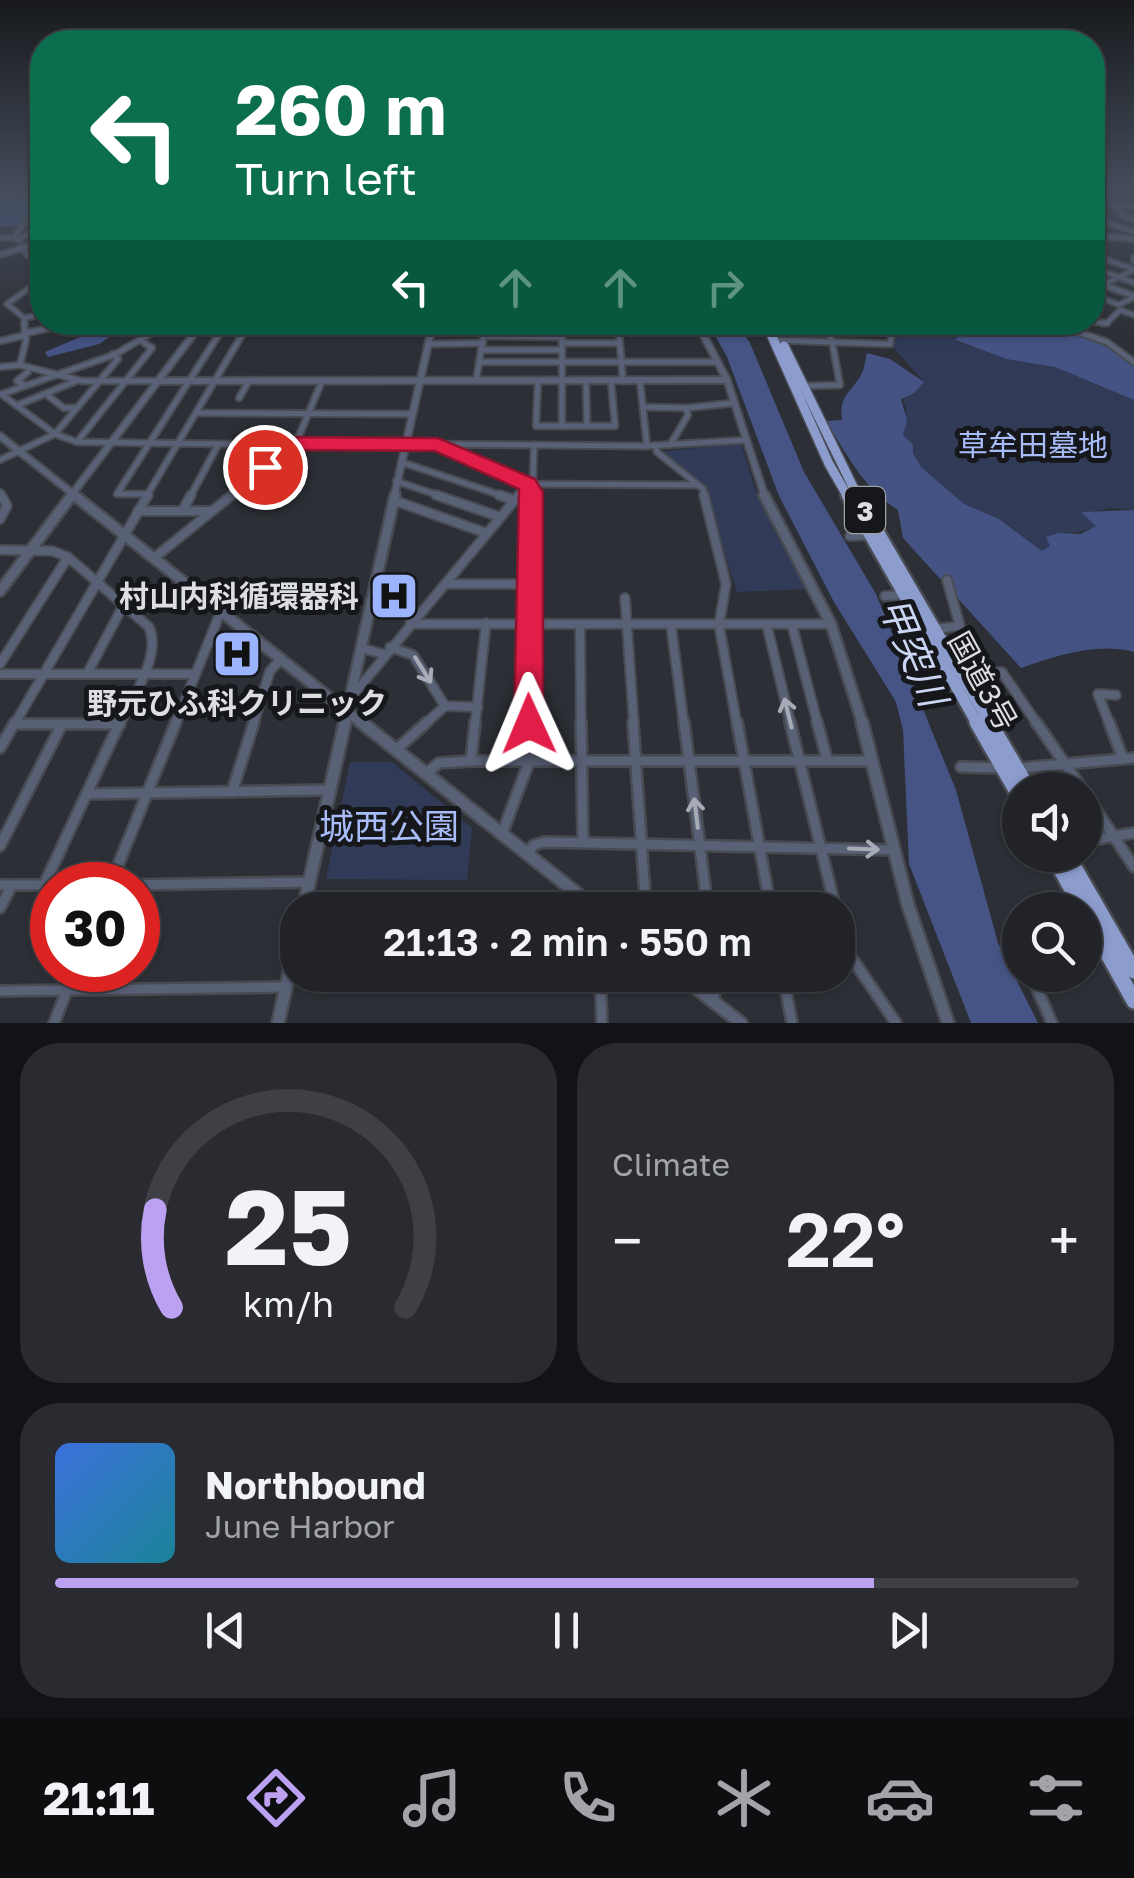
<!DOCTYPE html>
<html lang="en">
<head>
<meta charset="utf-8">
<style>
  body { margin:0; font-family:"Golos Text","Noto Sans JP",sans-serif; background:#292b30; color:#f1f3f6; height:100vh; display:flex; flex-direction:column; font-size:38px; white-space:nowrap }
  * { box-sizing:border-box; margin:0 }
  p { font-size:32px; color:#a2a4a8 }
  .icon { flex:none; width:55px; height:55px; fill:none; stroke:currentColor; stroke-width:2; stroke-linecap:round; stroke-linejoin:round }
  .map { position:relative; height:1023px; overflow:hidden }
  .details { display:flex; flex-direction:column; gap:20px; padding:20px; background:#121316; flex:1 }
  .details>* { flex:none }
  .guide { position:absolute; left:30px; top:30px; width:1075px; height:305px; border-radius:40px; box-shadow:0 2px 8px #0004,0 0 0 2px #3e4045; background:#0b6e4f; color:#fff; overflow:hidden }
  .fabs { position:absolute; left:1002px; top:772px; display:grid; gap:20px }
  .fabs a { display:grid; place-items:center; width:100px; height:100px; border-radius:50%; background:#212328; box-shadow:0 2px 8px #0004,0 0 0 2px #3e4045; font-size:50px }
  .speed { position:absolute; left:30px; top:862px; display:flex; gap:20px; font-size:50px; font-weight:700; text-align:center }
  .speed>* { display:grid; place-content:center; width:130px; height:130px; border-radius:50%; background:#212328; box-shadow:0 2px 8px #0004,0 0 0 2px #3e4045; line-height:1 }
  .speed .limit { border:15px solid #d22; background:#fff; color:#111 }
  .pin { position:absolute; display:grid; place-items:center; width:85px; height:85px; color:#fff; margin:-42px; border:5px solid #fff; border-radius:50%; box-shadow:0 2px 10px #0007 }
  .me { position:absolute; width:110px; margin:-55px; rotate:359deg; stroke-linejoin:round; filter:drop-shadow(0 0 8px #0008) }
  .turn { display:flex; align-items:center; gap:35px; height:210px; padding:0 40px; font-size:45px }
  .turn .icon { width:130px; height:130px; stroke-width:2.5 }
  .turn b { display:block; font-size:70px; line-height:85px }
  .lanes { display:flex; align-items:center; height:95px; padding:0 40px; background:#0003; justify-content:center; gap:50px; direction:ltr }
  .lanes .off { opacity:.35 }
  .big { font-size:75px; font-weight:600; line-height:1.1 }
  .details .card { flex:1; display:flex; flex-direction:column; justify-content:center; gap:15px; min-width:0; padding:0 35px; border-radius:40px; background:#292b30 }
  .details .dial { align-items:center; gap:0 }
  .dial svg { height:260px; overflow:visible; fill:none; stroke:#3e4045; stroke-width:7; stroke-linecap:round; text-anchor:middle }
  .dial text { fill:#f1f3f6; stroke:none }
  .song { display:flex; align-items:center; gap:30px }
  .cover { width:120px; height:120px; border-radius:15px; background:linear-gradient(135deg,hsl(220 70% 55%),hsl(190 70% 35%)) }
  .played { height:10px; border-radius:5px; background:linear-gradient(90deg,#bca0f2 80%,#3e4045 80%) }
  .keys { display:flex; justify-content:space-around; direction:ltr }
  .heat { display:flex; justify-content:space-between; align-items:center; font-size:55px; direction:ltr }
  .details .tiles { flex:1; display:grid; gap:20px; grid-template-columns:1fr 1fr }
  .card:last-child { grid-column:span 2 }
  .trip { position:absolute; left:280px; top:892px; width:575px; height:100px; border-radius:40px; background:#212328; box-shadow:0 2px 8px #0004,0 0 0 2px #3e4045; font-weight:600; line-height:100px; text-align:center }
  .tabs { display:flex; height:160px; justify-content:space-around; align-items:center; background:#0d0e10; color:#a2a4a8 }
  .tabs .icon { width:70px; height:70px }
  .tabs .selected { color:#bca0f2 }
  .tabs b { font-size:45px; color:#f1f3f6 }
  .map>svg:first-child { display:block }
  .green { fill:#313b58 }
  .forest { fill:#445383 }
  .water { fill:#455484 }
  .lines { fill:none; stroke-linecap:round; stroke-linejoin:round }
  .minor-far3-casing { stroke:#484b51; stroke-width:8 }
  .minor-far2-casing { stroke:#484b51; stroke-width:9 }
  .minor-far1-casing { stroke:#484b51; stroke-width:12 }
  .minor-casing { stroke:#484b51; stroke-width:14 }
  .tertiary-far3-casing { stroke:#484b51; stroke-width:9 }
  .tertiary-far2-casing { stroke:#484b51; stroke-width:10 }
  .tertiary-far1-casing { stroke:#484b51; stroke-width:14 }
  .tertiary-casing { stroke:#484b51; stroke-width:16 }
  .trunk-far2-casing { stroke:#484b51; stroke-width:12 }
  .trunk-far1-casing { stroke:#484b51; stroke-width:16 }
  .trunk-casing { stroke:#484b51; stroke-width:20 }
  .minor-far3 { stroke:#596177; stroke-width:4 }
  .minor-far2 { stroke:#596177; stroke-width:5 }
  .minor-far1 { stroke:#596177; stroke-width:8 }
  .minor { stroke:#596177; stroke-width:9 }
  .tertiary-far3 { stroke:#596177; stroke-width:5 }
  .tertiary-far2 { stroke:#596177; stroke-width:6 }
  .tertiary-far1 { stroke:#596177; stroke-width:9 }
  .tertiary { stroke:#596177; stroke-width:11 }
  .trunk-far2 { stroke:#8b9ccd; stroke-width:9 }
  .trunk-far1 { stroke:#8b9ccd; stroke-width:11 }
  .trunk { stroke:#8b9ccd; stroke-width:15 }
  .oneway { stroke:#a8acb7 }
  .route { fill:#e11d48; stroke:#92132f; stroke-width:2.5 }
  .labels { text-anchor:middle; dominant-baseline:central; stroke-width:10; stroke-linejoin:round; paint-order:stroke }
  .shield { fill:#16171a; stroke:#a1a2a6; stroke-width:2.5 }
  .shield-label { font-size:28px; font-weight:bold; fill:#dcdee2 }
  .park-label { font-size:30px; fill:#a7bcf8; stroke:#16171a }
  .poi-label { font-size:30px; font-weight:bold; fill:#dcdee2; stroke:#16171a; text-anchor:end }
  .street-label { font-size:30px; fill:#dcdee2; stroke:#16171a }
  .near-park-label { font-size:35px; fill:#a7bcf8; stroke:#16171a }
  .near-water-label { font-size:38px; font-style:italic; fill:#cbd6f5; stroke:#16171a }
</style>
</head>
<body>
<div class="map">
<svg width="1134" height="1023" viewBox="0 0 1134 1023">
  <rect width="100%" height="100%" fill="#2c2f35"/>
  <g class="green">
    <path d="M907,323H943L955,332V341L1006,359L1055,367L1134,400V510L1112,508L1083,513L1097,526C1080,535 1064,531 1047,538L1050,546L1042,551L999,519L964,504L921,467L903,435L906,409L902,395L914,393L924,382L892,346Z"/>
    <polygon points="741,443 755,488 775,532 808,589 737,592 702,483 660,452"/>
    <polygon points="350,762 392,762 472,828 467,880 326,879"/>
  </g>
  <g class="forest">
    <polygon points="0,193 42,193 42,206 22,225 0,227"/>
    <polygon points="104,322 131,323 99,344 48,357 45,352 85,335"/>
    <path d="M943,323C1015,323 1073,317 1134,363V400L1055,367L1006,359L955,340L958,335Z"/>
    <path d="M867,353L890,359L924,382L914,393L901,399L907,421L903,435L913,445V453L921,467L964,504L999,519L1042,551L1050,546L1046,537L1059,533L1081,534L1096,526L1081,512L1134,510V652C1097,642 1056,656 1021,668L903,538L898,510C864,489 847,455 826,421L842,420C839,397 848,395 860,377C864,371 865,361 867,353Z"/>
  </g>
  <polygon class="water" points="708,323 736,323 750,343 804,472 876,594 956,790 998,943 1038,1023 971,1023 909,864 903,730 896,702 834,602 779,496 727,357"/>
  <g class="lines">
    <g class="minor-far3-casing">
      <g id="minor-far3">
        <polyline points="1134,207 1114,205 1122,215 1134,220"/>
        <polyline points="1092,217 1134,232"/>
        <polyline points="0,237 17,239"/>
        <polyline points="19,240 14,237 27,219 42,210"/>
        <polyline points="19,240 42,224"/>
        <polyline points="22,247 28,256 41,262 42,272 32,286 7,304 24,318 25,325"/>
        <polyline points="1092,255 1134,269"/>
        <polyline points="1134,257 1134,261"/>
        <polyline points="1092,267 1134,283"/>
        <polyline points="1103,285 1133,270"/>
        <polyline points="1092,294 1119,305 1134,297"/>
        <polyline points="24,318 39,315"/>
        <polyline points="878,322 882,325"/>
        <polyline points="1050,322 1059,325"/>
        <polyline points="1092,322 1107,323 1120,310 1134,315"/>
        <polyline points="486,324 562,324"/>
        <polyline points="165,325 169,322"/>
      </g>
    </g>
    <g class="minor-far2-casing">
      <g id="minor-far2">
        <polyline points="24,323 26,340 20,365 82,381 158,381"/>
        <polyline points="562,323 562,426"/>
        <polyline points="618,323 623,381"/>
        <polyline points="1052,323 1107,342 1134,362"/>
        <polyline points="1102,323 1107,323"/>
        <polyline points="486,324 562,324"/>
        <polyline points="163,329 431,330"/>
        <polyline points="26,333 54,327"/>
        <polyline points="484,336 562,337"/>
        <polyline points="774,340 890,344 892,334 879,323"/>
        <polyline points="0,341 26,335"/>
        <polyline points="562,343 620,343"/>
        <polyline points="428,344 483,343"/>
        <polyline points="481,350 562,350"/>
        <polyline points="479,362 718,362"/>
        <polyline points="0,367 20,365"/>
        <polyline points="476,381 484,334"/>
        <polyline points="538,381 536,426 615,426 611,381"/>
        <polyline points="586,381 587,426"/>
        <polyline points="640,381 647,446"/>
        <polyline points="24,385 17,381 28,372"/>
        <polyline points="803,386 840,385 832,341 824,323"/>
        <polyline points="1,394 55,434 77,442 292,445"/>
        <polyline points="2,394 116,354 168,323"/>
        <polyline points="47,395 64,408 75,408"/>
        <polyline points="239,398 249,381"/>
        <polyline points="18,405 76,381"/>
        <polyline points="643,407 686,408"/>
        <polyline points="196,413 412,414"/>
        <polyline points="77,442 152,348 143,342"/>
        <polyline points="296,443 647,446 746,440"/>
        <polyline points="439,445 527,484 699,485"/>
        <polyline points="655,445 657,452 703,489 705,497"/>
        <polyline points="670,445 688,415 686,408 734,403"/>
        <polyline points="231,458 238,445"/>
        <polyline points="0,460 55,434 118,359 113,354"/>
        <polyline points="401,462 506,497"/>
        <polyline points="396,481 443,497"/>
        <polyline points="527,484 532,497"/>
        <polyline points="0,492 3,497"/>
        <polyline points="147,494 117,494 221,331"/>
        <polyline points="146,497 249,323"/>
        <polyline points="190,497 218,445"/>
        <polyline points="229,497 296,443 322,381"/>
        <polyline points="517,497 533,478 534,445"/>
      </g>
    </g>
    <g class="minor-far1-casing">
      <g id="minor-far1">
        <polyline points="436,495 500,517"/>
        <polyline points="499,495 514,500"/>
        <polyline points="704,495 726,584 719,625 737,725"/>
        <polyline points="393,500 486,533"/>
        <polyline points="183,510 191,495"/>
        <polyline points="138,511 210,511"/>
        <polyline points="0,519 7,506 1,495"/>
        <polyline points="850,536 869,535"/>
        <path d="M0,550L52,551L68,557L149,627C162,656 132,698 119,725"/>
        <polyline points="154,558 232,495"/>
        <polyline points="445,584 529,584"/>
        <polyline points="885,596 904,595"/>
        <polyline points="625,598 634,725"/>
        <polyline points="410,624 831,624"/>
        <polyline points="580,624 581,725"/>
        <polyline points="671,625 684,725"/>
        <polyline points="792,625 818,725"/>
        <polyline points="767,626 791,725"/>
        <polyline points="935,629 960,626 947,580"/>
        <polyline points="390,647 413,655 445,706"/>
        <polyline points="361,648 383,654"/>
        <polyline points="0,664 68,557"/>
        <polyline points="0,674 194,674"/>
        <polyline points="87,674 124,604"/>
        <polyline points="963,674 1002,672 1038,725"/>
        <polyline points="353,695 519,495"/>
        <polyline points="14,724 120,724"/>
        <polyline points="14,725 148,495"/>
        <polyline points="175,725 221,611"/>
        <polyline points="253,725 270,671 281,659"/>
        <polyline points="424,725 445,706 478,707"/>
        <polyline points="475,725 486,623"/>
        <polyline points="529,725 532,495"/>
        <polyline points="1110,725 1098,694 1116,695"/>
      </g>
    </g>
    <g class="minor-casing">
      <g id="minor">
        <polyline points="581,722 583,842"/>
        <polyline points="633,722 646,910"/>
        <polyline points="684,722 708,910"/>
        <polyline points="737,722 771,910"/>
        <polyline points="790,722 836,910"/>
        <polyline points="817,722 827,759"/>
        <polyline points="1036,722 1083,790"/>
        <polyline points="1109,722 1123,759"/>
        <polyline points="14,724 120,724"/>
        <polyline points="0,748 15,722"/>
        <polyline points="396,750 427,722"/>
        <polyline points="471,761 475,722"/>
        <polyline points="961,767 1003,768"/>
        <polyline points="1021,768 1134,758"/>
        <polyline points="427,773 439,763 471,761 871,761"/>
        <polyline points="232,792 254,722"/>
        <polyline points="1085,793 1134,867"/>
        <polyline points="87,794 327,790"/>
        <polyline points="502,834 529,762 529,722"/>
        <polyline points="1085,841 1134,833"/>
        <polyline points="0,846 62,724"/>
        <polyline points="527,853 534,845 545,842 894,850"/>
        <polyline points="0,885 52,885"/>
        <polyline points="44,885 120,722"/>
        <polyline points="110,885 176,722"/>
        <polyline points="128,885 308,882"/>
        <polyline points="0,908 12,885"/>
        <polyline points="838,916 845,948 896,1023"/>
        <polyline points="1020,936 1014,936 1020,950"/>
        <polyline points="600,975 602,1023"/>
        <polyline points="783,975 792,1023"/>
        <polyline points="1031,975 1052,1023"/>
        <polyline points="0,991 286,987"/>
        <polyline points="714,1001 716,975"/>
        <polyline points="54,1023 75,970"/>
      </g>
    </g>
    <g class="tertiary-far3-casing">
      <g id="tertiary-far3">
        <polyline points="1092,235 1134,239"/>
        <polyline points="0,255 42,241"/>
        <polyline points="1092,281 1134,296"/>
        <polyline points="200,325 202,322"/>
      </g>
    </g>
    <g class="tertiary-far2-casing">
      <g id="tertiary-far2">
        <polyline points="697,323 727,380 765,497"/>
        <polyline points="158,381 727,380"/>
        <polyline points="0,436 77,497"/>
        <polyline points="70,497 202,323"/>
        <polyline points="394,497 433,323"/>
      </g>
    </g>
    <g class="tertiary-far1-casing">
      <g id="tertiary-far1">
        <polyline points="74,495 364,725"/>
        <polyline points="764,495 831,624 863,725"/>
        <polyline points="0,591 72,495"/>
        <polyline points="344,725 395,495"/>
      </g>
    </g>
    <g class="tertiary-casing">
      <g id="tertiary">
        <polyline points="361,722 598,910"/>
        <polyline points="862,722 908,905 948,1023"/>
        <polyline points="303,910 345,722"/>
        <polyline points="679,975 741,1023"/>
        <polyline points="278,1023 298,933"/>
      </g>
    </g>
    <g class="trunk-far2-casing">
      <g id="trunk-far2">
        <polyline points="766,323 829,464 848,497"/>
        <polyline points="784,346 858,497"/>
      </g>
    </g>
    <g class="trunk-far1-casing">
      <g id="trunk-far1">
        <polyline points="847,495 978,725"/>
        <polyline points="857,495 991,725"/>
      </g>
    </g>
    <g class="trunk-casing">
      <g id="trunk">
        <polyline points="977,722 1020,797"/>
        <polyline points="989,722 1029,790"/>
        <polyline points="1053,855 1083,910"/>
        <polyline points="1067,855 1134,971"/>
        <polyline points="1085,913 1134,1001"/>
      </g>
    </g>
    <use href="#minor-far3" class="minor-far3"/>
    <use href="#minor-far2" class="minor-far2"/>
    <use href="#minor-far1" class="minor-far1"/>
    <use href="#minor" class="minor"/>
    <use href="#tertiary-far3" class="tertiary-far3"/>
    <use href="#tertiary-far2" class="tertiary-far2"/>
    <use href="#tertiary-far1" class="tertiary-far1"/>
    <use href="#tertiary" class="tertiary"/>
    <use href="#trunk-far2" class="trunk-far2"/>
    <use href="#trunk-far1" class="trunk-far1"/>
    <use href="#trunk" class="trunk"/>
  </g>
  <defs><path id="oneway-shaft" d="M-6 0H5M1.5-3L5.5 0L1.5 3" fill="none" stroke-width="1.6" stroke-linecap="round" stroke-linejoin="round" transform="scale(2.5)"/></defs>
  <g class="oneway">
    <use href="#oneway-shaft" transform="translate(423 670) rotate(58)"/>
    <use href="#oneway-shaft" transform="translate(788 713) rotate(-104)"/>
    <use href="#oneway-shaft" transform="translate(696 813) rotate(-97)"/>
    <use href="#oneway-shaft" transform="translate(864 849) rotate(2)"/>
  </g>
  <linearGradient id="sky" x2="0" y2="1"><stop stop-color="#181a1d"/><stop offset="0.57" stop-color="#454d5c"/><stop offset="1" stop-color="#454d5c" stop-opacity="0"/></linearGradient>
  <rect width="1134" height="337" fill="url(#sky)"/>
  <polygon class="route" points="296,437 438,438 535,479 543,492 543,724 539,733 529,737 518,733 514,724 519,489 435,451 301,450 273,472 258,472 255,467 258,463"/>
  <defs>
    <g id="hospital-square" transform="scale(2.5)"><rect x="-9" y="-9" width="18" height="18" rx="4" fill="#9bb4fd" stroke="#16171a"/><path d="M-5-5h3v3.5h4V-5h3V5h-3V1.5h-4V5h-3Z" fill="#111"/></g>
  </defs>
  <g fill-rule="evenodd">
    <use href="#hospital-square" x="394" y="596"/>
    <use href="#hospital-square" x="237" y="654"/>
  </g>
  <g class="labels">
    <rect class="shield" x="845" y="487" width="40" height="46" rx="8"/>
    <g class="shield-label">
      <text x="865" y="510">3</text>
    </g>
    <g class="park-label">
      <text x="1033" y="445">草牟田墓地</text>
    </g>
    <g class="poi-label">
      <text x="359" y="596">村山内科循環器科</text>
      <text x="237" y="703" text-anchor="middle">野元ひふ科クリニック</text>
    </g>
    <g class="street-label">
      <text transform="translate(983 681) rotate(61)">国道3号</text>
    </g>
    <g class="near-park-label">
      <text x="389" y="826">城西公園</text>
    </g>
    <g class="near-water-label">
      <text transform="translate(914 651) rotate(67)">甲突川</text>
    </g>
  </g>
</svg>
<div class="fabs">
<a><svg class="icon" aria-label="sound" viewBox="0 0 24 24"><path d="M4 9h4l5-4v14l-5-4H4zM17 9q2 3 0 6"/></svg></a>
<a><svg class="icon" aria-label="search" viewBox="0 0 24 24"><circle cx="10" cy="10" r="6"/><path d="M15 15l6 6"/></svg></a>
</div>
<div class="speed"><div class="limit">30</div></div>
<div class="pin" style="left:265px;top:467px;background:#d93025"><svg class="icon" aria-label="arrive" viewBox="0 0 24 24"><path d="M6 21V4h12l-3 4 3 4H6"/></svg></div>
<svg class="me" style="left:529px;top:724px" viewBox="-20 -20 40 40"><path d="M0-17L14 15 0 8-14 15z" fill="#e11d48" stroke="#fff" stroke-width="4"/></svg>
<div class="trip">21:13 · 2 min · 550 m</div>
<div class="guide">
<div class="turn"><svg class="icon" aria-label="left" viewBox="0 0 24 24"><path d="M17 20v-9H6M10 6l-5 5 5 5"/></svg><div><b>260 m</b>Turn left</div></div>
<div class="lanes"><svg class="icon" aria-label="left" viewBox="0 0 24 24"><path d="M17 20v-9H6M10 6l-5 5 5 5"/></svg><svg class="icon off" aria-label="ahead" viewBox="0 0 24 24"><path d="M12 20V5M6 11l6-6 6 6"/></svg><svg class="icon off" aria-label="ahead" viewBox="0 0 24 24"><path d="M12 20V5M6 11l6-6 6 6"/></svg><svg class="icon off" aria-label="right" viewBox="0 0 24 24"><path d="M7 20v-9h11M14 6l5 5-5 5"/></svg></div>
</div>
</div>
<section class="details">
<div class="tiles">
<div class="card dial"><svg viewBox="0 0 100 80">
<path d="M14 69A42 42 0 1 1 86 69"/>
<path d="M14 69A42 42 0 0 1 9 39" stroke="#bca0f2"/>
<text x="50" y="56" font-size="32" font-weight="700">25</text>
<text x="50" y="72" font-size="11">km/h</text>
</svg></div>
<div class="card"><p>Climate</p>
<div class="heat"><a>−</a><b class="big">22°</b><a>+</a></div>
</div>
<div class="card">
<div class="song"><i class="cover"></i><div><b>Northbound</b><p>June Harbor</p></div></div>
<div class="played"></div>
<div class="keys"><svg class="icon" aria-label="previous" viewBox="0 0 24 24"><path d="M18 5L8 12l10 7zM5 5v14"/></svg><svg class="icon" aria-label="pause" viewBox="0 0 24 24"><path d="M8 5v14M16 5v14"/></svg><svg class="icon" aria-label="next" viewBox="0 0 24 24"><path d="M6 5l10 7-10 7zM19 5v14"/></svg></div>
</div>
</div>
</section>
<nav class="tabs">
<b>21:11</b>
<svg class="icon selected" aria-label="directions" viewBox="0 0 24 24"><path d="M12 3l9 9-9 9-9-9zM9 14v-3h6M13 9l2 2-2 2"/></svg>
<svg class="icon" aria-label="music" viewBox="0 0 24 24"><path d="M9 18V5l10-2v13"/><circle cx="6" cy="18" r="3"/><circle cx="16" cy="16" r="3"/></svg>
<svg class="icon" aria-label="phone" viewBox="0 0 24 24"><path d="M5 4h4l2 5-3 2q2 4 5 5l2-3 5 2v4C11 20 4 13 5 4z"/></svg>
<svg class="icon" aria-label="climate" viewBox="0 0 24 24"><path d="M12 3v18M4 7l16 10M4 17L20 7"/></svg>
<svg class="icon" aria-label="car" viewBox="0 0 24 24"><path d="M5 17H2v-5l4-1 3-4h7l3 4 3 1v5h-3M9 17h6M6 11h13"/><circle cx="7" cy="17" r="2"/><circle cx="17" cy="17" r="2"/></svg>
<svg class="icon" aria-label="filters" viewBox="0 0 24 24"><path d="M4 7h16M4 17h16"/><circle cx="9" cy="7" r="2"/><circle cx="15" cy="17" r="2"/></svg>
</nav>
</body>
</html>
